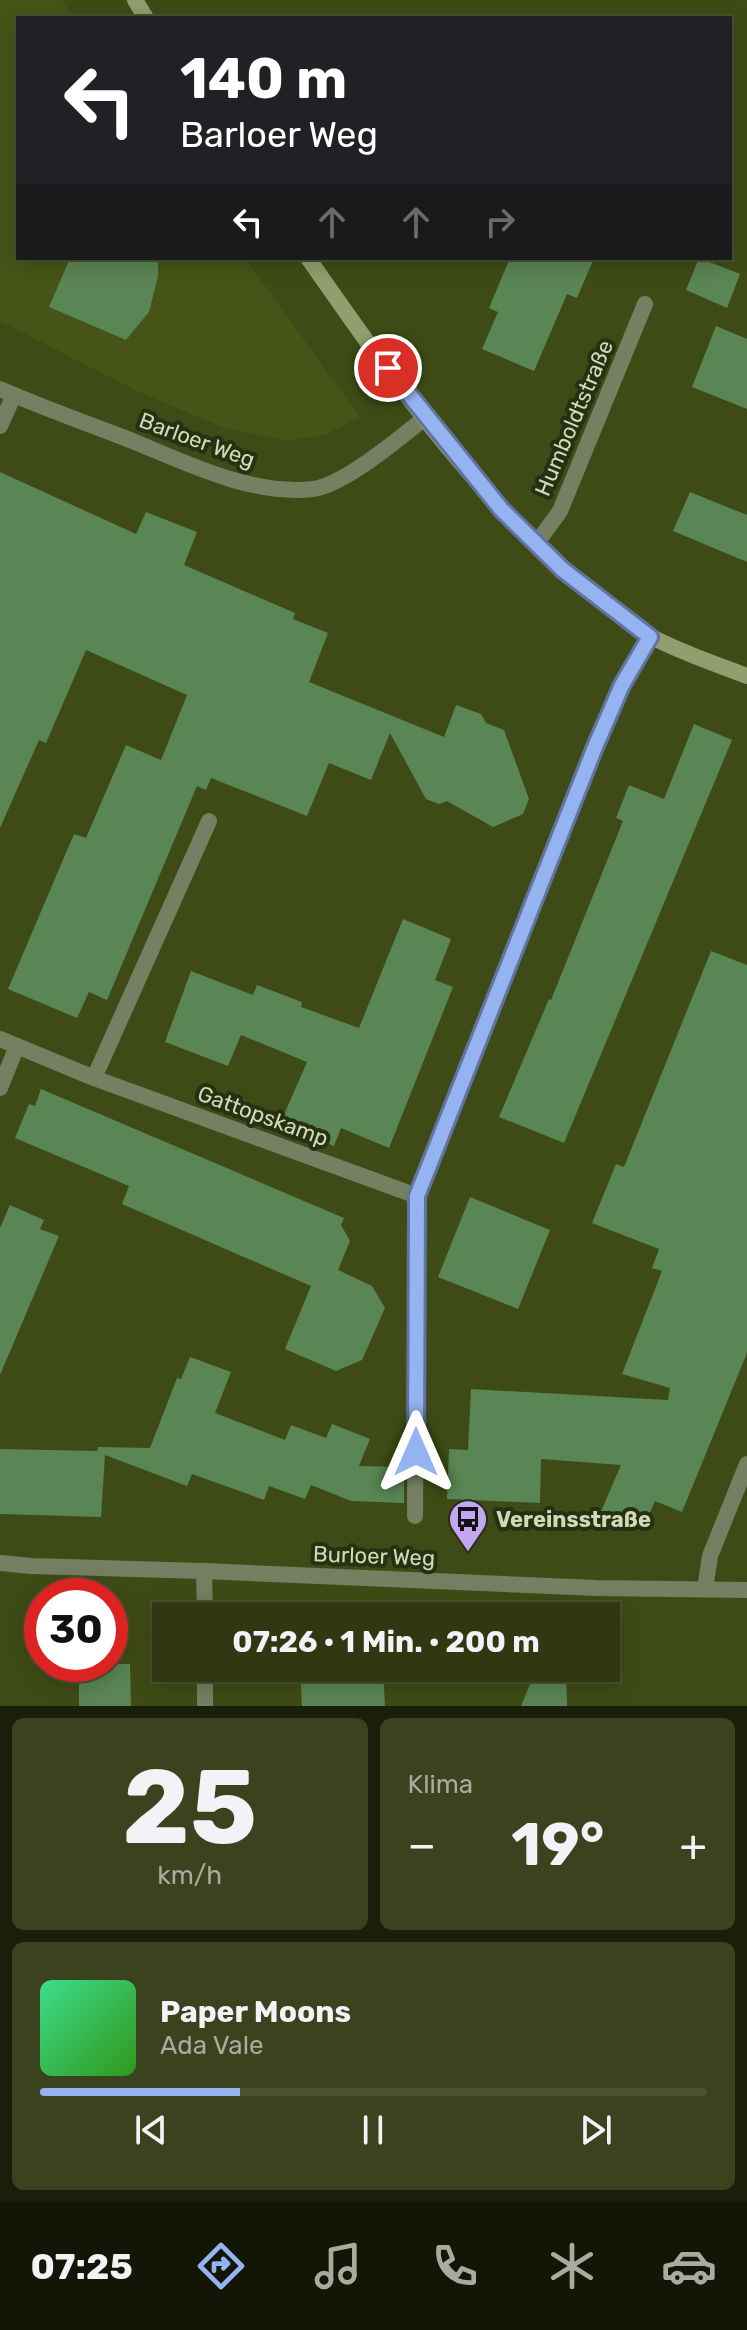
<!DOCTYPE html>
<html lang="de">
<head>
<meta charset="utf-8">
<style>
  body { margin:0; font-family:Rubik,sans-serif; background:#3b431e; color:#f1f3f6; height:100vh; display:flex; flex-direction:column; font-size:30px; white-space:nowrap }
  * { box-sizing:border-box; margin:0 }
  p { font-size:26px; color:#a7ac9f }
  .icon { flex:none; width:44px; height:44px; fill:none; stroke:currentColor; stroke-width:2; stroke-linecap:round; stroke-linejoin:round }
  .map { position:relative; height:1706px; overflow:hidden }
  .drawer { display:flex; flex-direction:column; gap:12px; padding:12px; background:#1a1f09; flex:1 }
  .drawer>* { flex:none }
  .hud { position:absolute; left:16px; top:16px; width:716px; height:244px; border-radius:0px; box-shadow:0 4px 20px #0003,0 0 0 2px #4a5230; background:#202124; color:#fff; overflow:hidden }
  .speed { position:absolute; left:24px; top:1578px; display:flex; gap:16px; font-size:40px; font-weight:700; text-align:center }
  .speed>* { display:grid; place-content:center; width:104px; height:104px; border-radius:50%; background:#2f3810; box-shadow:0 4px 20px #0003,0 0 0 2px #4a5230; line-height:1 }
  .speed .limit { border:12px solid #d22; background:#fff; color:#111 }
  .pin { position:absolute; display:grid; place-items:center; width:68px; height:68px; color:#fff; margin:-34px; border:4px solid #fff; border-radius:50%; box-shadow:0 2px 8px #0007 }
  .me { position:absolute; width:88px; margin:-44px; rotate:0deg; stroke-linejoin:round; filter:drop-shadow(0 0 6px #0008) }
  .turn { display:flex; align-items:center; gap:28px; height:168px; padding:0 32px; font-size:36px }
  .turn .icon { width:104px; height:104px; stroke-width:2.5 }
  .turn b { display:block; font-size:56px; line-height:68px }
  .lanes { display:flex; align-items:center; height:76px; padding:0 32px; background:#0003; justify-content:center; gap:40px; direction:ltr }
  .lanes .off { opacity:.35 }
  .big { font-size:60px; font-weight:700; line-height:1.1 }
  .drawer .card { flex:1; display:flex; flex-direction:column; justify-content:center; gap:12px; min-width:0; padding:0 28px; border-radius:12px; background:#3b431e }
  .drawer .dial { align-items:center; gap:0 }
  .dial b { font-size:104px; line-height:1 }
  .song { display:flex; align-items:center; gap:24px }
  .cover { width:96px; height:96px; border-radius:12px; background:linear-gradient(135deg,hsl(150 70% 55%),hsl(110 70% 35%)) }
  .played { height:8px; border-radius:4px; background:linear-gradient(90deg,#95b2f1 30%,#4a5230 30%) }
  .keys { display:flex; justify-content:space-around; direction:ltr }
  .heat { display:flex; justify-content:space-between; align-items:center; font-size:44px; direction:ltr }
  .drawer .tiles { flex:1; display:grid; gap:12px; grid-template-columns:1fr 1fr }
  .card:last-child { grid-column:span 2 }
  .trip { position:absolute; left:152px; top:1602px; width:468px; height:80px; border-radius:0px; background:#2f3810; box-shadow:0 4px 20px #0003,0 0 0 2px #4a5230; font-weight:700; line-height:80px; text-align:center }
  .tabs { display:flex; height:128px; justify-content:space-around; align-items:center; background:#131606; color:#a7ac9f }
  .tabs .icon { width:56px; height:56px }
  .tabs .on { color:#95b2f1 }
  .tabs b { font-size:36px; color:#f1f3f6 }
  .map>svg:first-child { display:block }
  .built { fill:#465417 }
  .building { fill:#5a8554 }
  .lines { fill:none; stroke-linecap:round; stroke-linejoin:round }
  .street { stroke:#767f62; stroke-width:16 }
  .secondary { stroke:#919e70; stroke-width:16 }
  .route-casing { stroke:#61749d; stroke-width:20 }
  .route { stroke:#95b2f1; stroke-width:14 }
  .labels { text-anchor:middle; dominant-baseline:central; stroke-width:8; stroke-linejoin:round; paint-order:stroke }
  .street-label { font-size:22px; fill:#cfdab7; stroke:#282f12 }
  .poi-label { font-size:22px; font-weight:bold; fill:#cfdab7; stroke:#282f12; text-anchor:start }
</style>
</head>
<body>
<div class="map">
<svg width="747" height="1706" viewBox="0 0 747 1706">
  <rect width="100%" height="100%" fill="#3f4b16"/>
  <polygon class="built" points="0,0 62,0 74,18 18,18 18,258 245,258 360,417 325,435 287,441 222,427 141,393 0,321"/>
  <g class="building">
    <polygon points="70,258 158,258 158,276 149,312 126,340 49,307"/>
    <polygon points="510,258 594,258 577,298 567,294 534,371 482,349 498,312 489,308"/>
    <polygon points="699,258 740,274 727,308 686,290"/>
    <polygon points="716,326 747,339 747,409 692,387"/>
    <polygon points="0,472 136,534 146,512 197,532 184,565 295,613 293,619 328,633 309,682 444,737 456,705 481,714 486,723 504,730 529,799 523,814 493,827 447,801 439,804 426,799 390,733 371,780 329,763 307,816 211,778 206,790 197,786 107,1000 89,992 77,1018 8,989 74,834 86,838 126,745 161,760 187,695 86,650 46,743 39,740 0,828"/>
    <polygon points="690,492 747,515 747,562 673,531"/>
    <polygon points="694,724 732,740 564,1143 499,1117 549,999 551,1000 623,821 616,818 629,785 664,799"/>
    <polygon points="403,919 451,939 435,980 453,987 389,1148 341,1128 334,1146 280,1124 307,1062 241,1035 228,1066 165,1042 191,971 253,995 257,985 302,1002 301,1007 359,1028"/>
    <polygon points="711,951 747,965 747,1353 682,1512 655,1501 648,1517 599,1516 621,1465 541,1459 540,1503 447,1499 449,1449 468,1450 471,1389 668,1400 670,1388 622,1374 662,1271 652,1268 659,1249 592,1223 616,1164 624,1167"/>
    <polygon points="41,1089 344,1218 341,1225 350,1241 338,1270 372,1286 385,1308 362,1360 336,1371 285,1349 311,1286 122,1204 129,1186 15,1138 29,1104 35,1106"/>
    <polygon points="470,1197 550,1230 518,1309 438,1277"/>
    <polygon points="10,1205 44,1220 40,1229 59,1236 0,1375 0,1228"/>
    <polygon points="190,1357 231,1372 215,1413 285,1440 291,1425 326,1438 332,1424 370,1439 359,1466 404,1467 404,1503 351,1501 311,1485 305,1499 269,1486 264,1500 192,1474 187,1486 105,1455 101,1517 0,1514 0,1449 97,1451 98,1447 150,1448 177,1378 181,1379"/>
    <polygon points="79,1664 130,1664 131,1706 79,1706"/>
    <polygon points="300,1668 383,1668 385,1706 302,1706"/>
    <polygon points="566,1671 567,1706 521,1706 535,1672"/>
  </g>
  <g class="lines">
    <g class="street">
      <path d="M0,389C41,407 84,422 125,438C183,461 249,496 313,489C344,485 400,438 426,417"/>
      <polyline points="0,426 14,395"/>
      <polyline points="536,544 560,511 645,304"/>
      <polyline points="0,1039 94,1078 417,1196"/>
      <polyline points="94,1078 209,821"/>
      <polyline points="0,1088 17,1046"/>
      <polyline points="415,1516 417,1196 595,747 622,685 650,637"/>
      <polyline points="0,1563 31,1566 204,1571 595,1588 747,1590"/>
      <polyline points="204,1571 205,1616"/>
      <polyline points="705,1589 710,1556 747,1464"/>
      <polyline points="205,1706 205,1668"/>
    </g>
    <g class="secondary">
      <polyline points="135,0 146,18"/>
      <path d="M308,258C394,381 483,509 603,601C619,612 635,628 652,637C682,653 716,664 747,676"/>
    </g>
  </g>
  <g class="lines">
    <g class="route-casing">
      <polyline id="route" points="388,368 501,509 563,570 650,637 622,685 595,747 417,1196 416,1452"/>
    </g>
    <use href="#route" class="route"/>
  </g>
  <defs>
    <g id="bus-pin" transform="scale(2)"><path d="M0 17L-7.5 6A9.5 9.5 0 1 1 7.5 6Z" fill="#c3a7f2" stroke="#282f12"/><path d="M-5-6H5V4H4V6H2V4H-2V6H-4V4H-5ZM-3.5-4V0h7V-4ZM-3.5 1.2v1.5H-2V1.2ZM2 1.2v1.5H3.5V1.2Z" fill="#111"/></g>
  </defs>
  <g fill-rule="evenodd">
    <use href="#bus-pin" x="468" y="1519"/>
  </g>
  <g class="labels">
    <g class="street-label">
      <text transform="translate(574 418) rotate(-67)">Humboldtstraße</text>
      <text transform="translate(197 440) rotate(20)">Barloer Weg</text>
      <text transform="translate(263 1116) rotate(20)">Gattopskamp</text>
      <text transform="translate(374 1556) rotate(2)">Burloer Weg</text>
    </g>
    <g class="poi-label">
      <text x="496" y="1519">Vereinsstraße</text>
    </g>
  </g>
</svg>
<div class="speed"><div class="limit">30</div></div>
<div class="pin" style="left:388px;top:368px;background:#d93025"><svg class="icon" aria-label="arrive" viewBox="0 0 24 24"><path d="M6 21V4h12l-3 4 3 4H6"/></svg></div>
<svg class="me" style="left:416px;top:1452px" viewBox="-20 -20 40 40"><path d="M0-17L14 15 0 8-14 15z" fill="#95b2f1" stroke="#fff" stroke-width="4"/></svg>
<div class="trip">07:26 · 1 Min. · 200 m</div>
<div class="hud">
<div class="turn"><svg class="icon" aria-label="left" viewBox="0 0 24 24"><path d="M17 20v-9H6M10 6l-5 5 5 5"/></svg><div><b>140 m</b>Barloer Weg</div></div>
<div class="lanes"><svg class="icon" aria-label="left" viewBox="0 0 24 24"><path d="M17 20v-9H6M10 6l-5 5 5 5"/></svg><svg class="icon off" aria-label="ahead" viewBox="0 0 24 24"><path d="M12 20V5M6 11l6-6 6 6"/></svg><svg class="icon off" aria-label="ahead" viewBox="0 0 24 24"><path d="M12 20V5M6 11l6-6 6 6"/></svg><svg class="icon off" aria-label="right" viewBox="0 0 24 24"><path d="M7 20v-9h11M14 6l5 5-5 5"/></svg></div>
</div>
</div>
<section class="drawer">
<div class="tiles">
<div class="card dial"><b>25</b><p>km/h</p></div>
<div class="card"><p>Klima</p>
<div class="heat"><a>−</a><b class="big">19°</b><a>+</a></div>
</div>
<div class="card">
<div class="song"><i class="cover"></i><div><b>Paper Moons</b><p>Ada Vale</p></div></div>
<div class="played"></div>
<div class="keys"><svg class="icon" aria-label="previous" viewBox="0 0 24 24"><path d="M18 5L8 12l10 7zM5 5v14"/></svg><svg class="icon" aria-label="pause" viewBox="0 0 24 24"><path d="M8 5v14M16 5v14"/></svg><svg class="icon" aria-label="next" viewBox="0 0 24 24"><path d="M6 5l10 7-10 7zM19 5v14"/></svg></div>
</div>
</div>
</section>
<nav class="tabs">
<b>07:25</b>
<svg class="icon on" aria-label="directions" viewBox="0 0 24 24"><path d="M12 3l9 9-9 9-9-9zM9 14v-3h6M13 9l2 2-2 2"/></svg>
<svg class="icon" aria-label="music" viewBox="0 0 24 24"><path d="M9 18V5l10-2v13"/><circle cx="6" cy="18" r="3"/><circle cx="16" cy="16" r="3"/></svg>
<svg class="icon" aria-label="phone" viewBox="0 0 24 24"><path d="M5 4h4l2 5-3 2q2 4 5 5l2-3 5 2v4C11 20 4 13 5 4z"/></svg>
<svg class="icon" aria-label="climate" viewBox="0 0 24 24"><path d="M12 3v18M4 7l16 10M4 17L20 7"/></svg>
<svg class="icon" aria-label="car" viewBox="0 0 24 24"><path d="M5 17H2v-5l4-1 3-4h7l3 4 3 1v5h-3M9 17h6M6 11h13"/><circle cx="7" cy="17" r="2"/><circle cx="17" cy="17" r="2"/></svg>
</nav>
</body>
</html>
